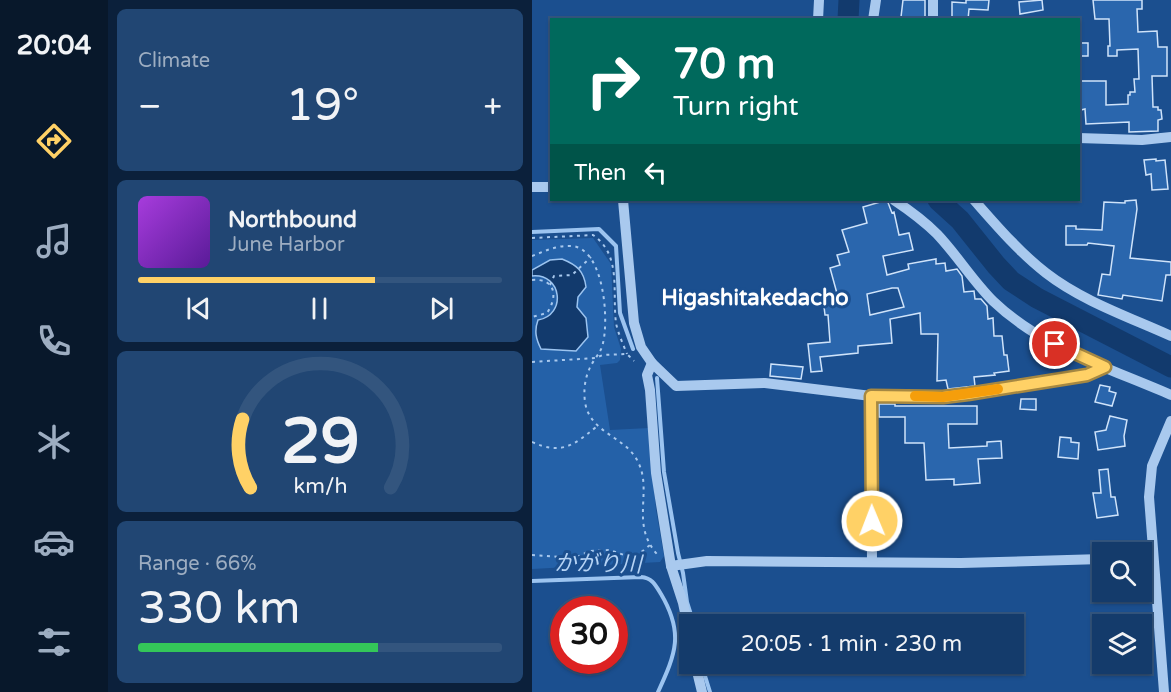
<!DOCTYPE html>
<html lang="en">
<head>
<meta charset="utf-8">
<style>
  body { margin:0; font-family:"Varela Round","Noto Sans JP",sans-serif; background:#214673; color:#f1f3f6; height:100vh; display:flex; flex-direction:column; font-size:22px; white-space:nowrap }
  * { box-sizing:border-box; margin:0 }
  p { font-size:20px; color:#9dadc1 }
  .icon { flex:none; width:33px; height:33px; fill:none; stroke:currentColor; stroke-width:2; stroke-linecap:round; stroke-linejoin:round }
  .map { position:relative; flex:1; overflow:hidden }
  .details { display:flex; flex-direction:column; gap:9px; padding:9px; background:#0b203b; width:424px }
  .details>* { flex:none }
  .banner { position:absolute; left:18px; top:18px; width:530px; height:183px; border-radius:0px; box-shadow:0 2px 4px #0004,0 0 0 2px #33557e; background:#00695c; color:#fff; overflow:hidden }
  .controls { position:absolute; left:560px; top:542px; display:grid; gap:12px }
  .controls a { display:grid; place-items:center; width:60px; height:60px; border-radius:0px; background:#143b6b; box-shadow:0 2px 4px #0004,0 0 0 2px #33557e; font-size:30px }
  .speed { position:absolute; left:18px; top:596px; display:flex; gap:12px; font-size:30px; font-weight:700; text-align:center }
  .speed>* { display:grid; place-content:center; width:78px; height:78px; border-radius:50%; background:#143b6b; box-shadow:0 2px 4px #0004,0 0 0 2px #33557e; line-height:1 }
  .speed .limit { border:9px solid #d22; background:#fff; color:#111 }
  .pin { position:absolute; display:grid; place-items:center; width:51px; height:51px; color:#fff; margin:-26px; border:3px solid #fff; border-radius:50%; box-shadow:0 2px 6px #0007 }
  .me { position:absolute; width:66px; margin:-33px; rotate:359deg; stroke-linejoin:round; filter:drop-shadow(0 0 4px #0008) }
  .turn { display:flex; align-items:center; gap:21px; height:126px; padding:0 24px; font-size:27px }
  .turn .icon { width:78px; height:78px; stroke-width:2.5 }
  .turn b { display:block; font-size:42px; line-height:51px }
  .then { display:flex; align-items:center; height:57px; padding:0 24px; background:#0003; gap:12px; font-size:22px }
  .big { font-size:45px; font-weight:600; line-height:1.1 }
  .details .widget { flex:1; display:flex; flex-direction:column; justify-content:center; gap:9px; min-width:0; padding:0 21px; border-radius:9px; background:#214673 }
  .details .dial { align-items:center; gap:0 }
  .dial svg { height:156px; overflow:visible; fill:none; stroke:#33557e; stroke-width:7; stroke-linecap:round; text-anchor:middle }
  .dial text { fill:#f1f3f6; stroke:none }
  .song { display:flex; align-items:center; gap:18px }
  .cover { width:72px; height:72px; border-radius:9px; background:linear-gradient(135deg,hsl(280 70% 55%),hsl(270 70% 35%)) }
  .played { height:6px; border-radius:3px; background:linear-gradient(90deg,#ffd166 65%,#33557e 65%) }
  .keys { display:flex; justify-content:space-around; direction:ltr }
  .heat { display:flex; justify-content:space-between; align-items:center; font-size:33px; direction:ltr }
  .charge { height:9px; border-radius:4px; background:linear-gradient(90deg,#34c759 66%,#33557e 0) }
  .trip { position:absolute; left:147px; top:614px; width:345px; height:60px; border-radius:0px; background:#143b6b; box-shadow:0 2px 4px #0004,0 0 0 2px #33557e; font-weight:600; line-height:60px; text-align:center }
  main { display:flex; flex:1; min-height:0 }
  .tab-bar { display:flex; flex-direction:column; width:108px; justify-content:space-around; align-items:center; background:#08182b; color:#9dadc1 }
  .tab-bar .icon { width:42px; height:42px }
  .tab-bar .on { color:#ffd166 }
  .tab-bar b { font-size:27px; color:#f1f3f6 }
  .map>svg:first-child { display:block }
  .green { fill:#2461a8 }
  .water { fill:#123a6d; stroke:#9cc4f0; stroke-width:1.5 }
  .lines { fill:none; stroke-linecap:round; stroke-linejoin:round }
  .stream { stroke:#9cc4f0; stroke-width:4 }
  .river { stroke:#123a6d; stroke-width:21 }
  .building { fill:#2a66ad; stroke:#cfe3fa; stroke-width:1.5; fill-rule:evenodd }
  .path { stroke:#a9c9ee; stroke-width:2; stroke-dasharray:3 4.5; stroke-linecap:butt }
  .minor { stroke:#a9c9ee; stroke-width:10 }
  .route-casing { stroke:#a68842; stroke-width:15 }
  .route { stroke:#ffd166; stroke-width:10 }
  .slow { stroke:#f59e0b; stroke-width:10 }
  .labels { text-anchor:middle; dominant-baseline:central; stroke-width:6; stroke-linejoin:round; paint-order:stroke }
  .neighbourhood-label { font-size:22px; font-weight:bold; fill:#fff; stroke:#1b4f8f }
  .water-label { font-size:22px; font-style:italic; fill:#b5d3f5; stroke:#1b4f8f }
</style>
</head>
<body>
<main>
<nav class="tab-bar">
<b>20:04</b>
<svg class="icon on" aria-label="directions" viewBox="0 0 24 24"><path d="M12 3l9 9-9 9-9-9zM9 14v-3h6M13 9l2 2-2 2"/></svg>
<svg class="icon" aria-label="music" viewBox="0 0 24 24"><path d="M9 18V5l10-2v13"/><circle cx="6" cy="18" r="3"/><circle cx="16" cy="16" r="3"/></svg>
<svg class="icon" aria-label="phone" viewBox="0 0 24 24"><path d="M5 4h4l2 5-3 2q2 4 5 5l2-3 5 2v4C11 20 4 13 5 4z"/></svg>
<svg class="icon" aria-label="climate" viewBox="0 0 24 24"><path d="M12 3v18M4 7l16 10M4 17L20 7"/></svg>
<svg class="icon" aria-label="car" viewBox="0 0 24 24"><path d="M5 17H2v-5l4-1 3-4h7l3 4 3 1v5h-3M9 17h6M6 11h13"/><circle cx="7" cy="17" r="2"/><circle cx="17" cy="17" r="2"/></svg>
<svg class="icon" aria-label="filters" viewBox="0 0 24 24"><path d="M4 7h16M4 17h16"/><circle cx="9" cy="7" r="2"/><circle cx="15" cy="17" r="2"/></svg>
</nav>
<section class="details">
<div class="widget"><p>Climate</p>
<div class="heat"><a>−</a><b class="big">19°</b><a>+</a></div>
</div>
<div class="widget">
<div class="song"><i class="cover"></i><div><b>Northbound</b><p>June Harbor</p></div></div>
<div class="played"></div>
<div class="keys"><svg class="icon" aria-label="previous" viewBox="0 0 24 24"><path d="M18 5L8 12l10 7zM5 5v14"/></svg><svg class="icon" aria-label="pause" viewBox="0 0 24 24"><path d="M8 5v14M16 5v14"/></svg><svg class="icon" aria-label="next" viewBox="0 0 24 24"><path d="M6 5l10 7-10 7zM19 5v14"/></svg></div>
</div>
<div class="widget dial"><svg viewBox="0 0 100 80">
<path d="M14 69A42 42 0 1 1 86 69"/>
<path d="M14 69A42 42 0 0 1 10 34" stroke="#ffd166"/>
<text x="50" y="56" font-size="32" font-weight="700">29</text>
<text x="50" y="72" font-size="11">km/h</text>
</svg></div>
<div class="widget"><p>Range · 66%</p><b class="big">330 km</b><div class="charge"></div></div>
</section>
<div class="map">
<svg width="639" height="692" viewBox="0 0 639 692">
  <rect width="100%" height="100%" fill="#1b4f8f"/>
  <polygon class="green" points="61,238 79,264 82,327 89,349 88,360 85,363 68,365 78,430 117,428 124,510 132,556 128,562 0,569 0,240"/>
  <path class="water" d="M30,259C45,265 52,271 54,287L46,297L45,307L54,318L56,337L44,351L9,349C4,339 2,331 6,320C35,315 30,273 0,276V270L18,260Z"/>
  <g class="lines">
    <g class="stream">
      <polyline points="0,232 67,229 84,246 88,313 101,349"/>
      <polyline points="125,378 132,472 146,553 151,573 155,602 162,624"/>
      <path d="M0,581L109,577C120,578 123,584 129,594C152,633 144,653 126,692"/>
      <polyline points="169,663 178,692"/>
    </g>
    <g class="river">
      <polyline points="316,20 317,0"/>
      <polyline points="406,200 428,220 464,265 479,281 505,298 639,367"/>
    </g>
  </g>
  <g class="building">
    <polygon points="371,0 393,0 393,20 369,17"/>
    <polygon points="434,0 457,0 456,10 437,9 436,20 420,20 420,2 434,3"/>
    <polygon points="510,0 511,10 488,14 487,2"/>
    <polygon points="561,0 610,0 610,9 605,9 606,32 625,31 626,47 635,47 635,76 620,76 621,107 626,107 626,110 629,110 630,119 626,120 626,131 597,132 597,122 554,124 553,109 549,110 549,102 546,103 546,81 574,81 574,105 596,104 596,95 598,95 598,92 603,92 602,79 607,79 606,49 585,50 585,56 576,56 576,46 578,46 577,19 563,19"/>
    <rect x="546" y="43" width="10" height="13"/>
    <polygon points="624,159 624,161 633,160 636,189 620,190 619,174 614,175 612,160"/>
    <path d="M355,200L360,213L362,212L367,235L377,233L381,250L351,256L355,275L377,269L376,264L404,259V264L413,263L414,271L425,269L430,276L432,292L442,291L443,299H449L455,306L456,319L461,318L462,336H470L472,355H475L477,371L462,373L463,375L442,377L443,386L416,389L414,380L405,381L406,334H389L388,313L358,319L360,343L326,346V353L288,357L290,371L279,372L276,344L298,342L296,315H293L291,298L306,297L298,268L308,265L305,255L317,252L310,230L335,223L331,207ZM360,288H366L372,307L338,315L335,294Z"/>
    <polygon points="604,200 605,209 598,258 639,262 639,275 634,275 630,301 591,295 590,299 566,295 570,274 578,275 582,246 556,243 555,245 534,245 534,226 544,226 544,229 570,230 572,202 593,203 593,201"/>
    <polygon points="239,364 271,367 269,379 238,376"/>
    <polygon points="568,385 578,387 577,391 584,393 580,406 563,402"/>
    <polygon points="489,399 504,399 504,410 488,409"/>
    <polygon points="347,404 363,404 363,406 445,406 445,424 416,424 417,448 455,446 455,442 469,441 470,458 446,459 448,483 422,485 422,479 394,480 392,443 373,443 373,417 347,417"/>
    <polygon points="578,416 595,420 592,436 593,446 566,450 563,432 574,430"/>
    <polygon points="528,437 539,438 539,442 547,443 546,459 526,457"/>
    <polygon points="576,469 579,497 583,497 586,515 565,518 561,493 569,493 567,470"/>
  </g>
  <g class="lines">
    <g class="path">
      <path d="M0,238L61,235C90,255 80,292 84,323C86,333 91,344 95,354"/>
      <path d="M0,256C13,251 25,245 40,246C72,249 77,319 71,343C70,349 67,353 63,359C54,372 51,386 53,402C58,434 94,436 106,462C121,491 98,524 125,554"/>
      <path d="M0,280C24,278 26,297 15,313L0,317"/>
      <polyline points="18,285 22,276 40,275 59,257"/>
      <polyline points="0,362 63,358 71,355 95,354 102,361"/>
      <path d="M0,442C29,455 41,446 64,427"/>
      <polyline points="0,555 29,557 47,556 58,551 78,550 92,555 107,554 118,545"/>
    </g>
    <g class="minor">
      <polyline points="286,20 287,0"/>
      <polyline points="341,20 344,0"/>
      <polyline points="401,20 401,0"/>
      <polyline points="546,138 610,140 639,137"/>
      <polyline points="0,187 20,187"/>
      <polyline points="91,200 102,323 109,347 120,363 144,386 233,383 339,396 411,397 436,395 555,375 573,367"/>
      <path d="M362,200C377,210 392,221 405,234C425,255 440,280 461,301C510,348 577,368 639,395"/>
      <path d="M442,200C464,225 487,252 514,273C550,301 597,317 639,336"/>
      <polyline points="120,363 115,375 118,390 124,473 139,566 151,603 158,636"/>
      <polyline points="339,396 340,561"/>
      <polyline points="609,558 621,557"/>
      <polyline points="139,566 175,561 429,563 570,559"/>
      <polyline points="163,663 170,692"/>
      <polyline points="632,692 617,497 620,466 639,421"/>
    </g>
  </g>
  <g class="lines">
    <g class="route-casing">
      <polyline id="route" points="340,521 339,396 411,397 436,394 555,375 573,367 523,344"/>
    </g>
    <use href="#route" class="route"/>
    <polyline class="slow" points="383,396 411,397 466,389"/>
  </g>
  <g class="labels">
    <g class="neighbourhood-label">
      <text x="223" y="298">Higashitakedacho</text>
    </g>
    <g class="water-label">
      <text transform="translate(66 564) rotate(1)">かがり川</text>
    </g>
  </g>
</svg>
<div class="controls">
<a><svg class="icon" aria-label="search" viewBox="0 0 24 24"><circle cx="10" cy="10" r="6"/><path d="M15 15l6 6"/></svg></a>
<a><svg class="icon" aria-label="layers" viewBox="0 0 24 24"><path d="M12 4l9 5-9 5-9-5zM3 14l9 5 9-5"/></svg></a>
</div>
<div class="speed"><div class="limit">30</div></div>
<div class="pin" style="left:523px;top:344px;background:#d93025"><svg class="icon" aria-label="arrive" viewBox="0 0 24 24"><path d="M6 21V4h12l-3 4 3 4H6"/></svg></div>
<svg class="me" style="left:340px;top:521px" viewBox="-20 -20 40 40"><circle r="17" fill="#ffd166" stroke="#fff" stroke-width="3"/><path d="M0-11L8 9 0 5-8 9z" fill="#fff"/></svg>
<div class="trip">20:05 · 1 min · 230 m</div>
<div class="banner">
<div class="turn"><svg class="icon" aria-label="right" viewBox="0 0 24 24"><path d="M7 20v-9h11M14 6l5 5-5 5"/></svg><div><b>70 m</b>Turn right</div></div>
<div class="then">Then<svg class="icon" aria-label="left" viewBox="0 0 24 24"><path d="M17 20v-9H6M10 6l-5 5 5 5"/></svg></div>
</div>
</div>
</main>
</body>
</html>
